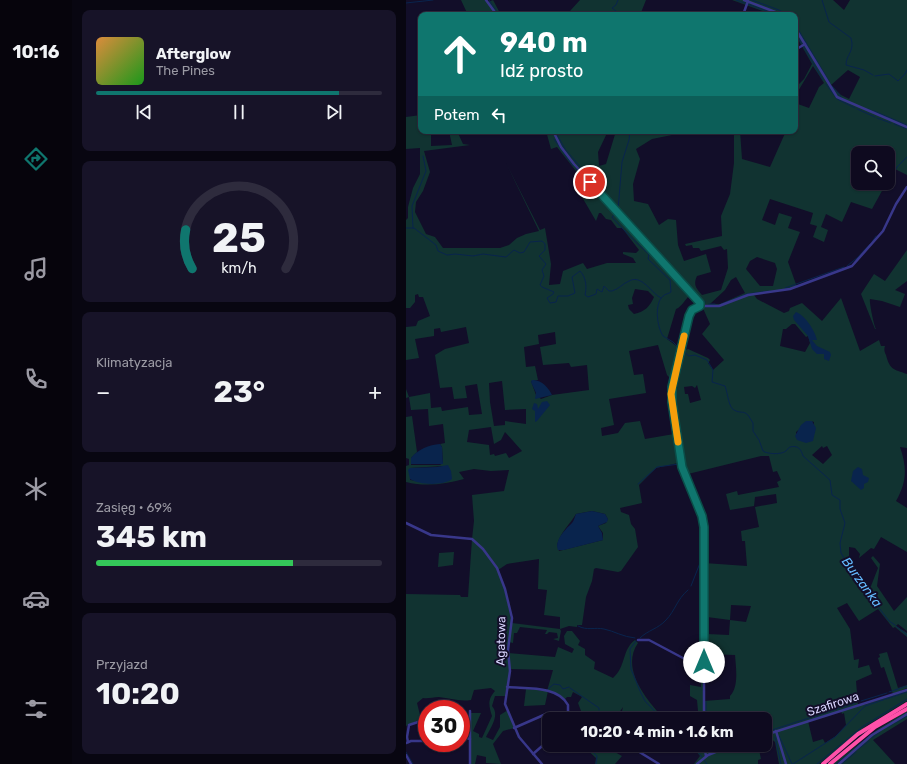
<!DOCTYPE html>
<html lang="pl">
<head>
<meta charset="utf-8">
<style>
  body { margin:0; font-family:Rubik,sans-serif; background:#171328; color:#f1f3f6; height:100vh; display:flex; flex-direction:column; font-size:15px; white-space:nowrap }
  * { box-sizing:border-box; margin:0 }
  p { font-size:13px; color:#9b9aa4 }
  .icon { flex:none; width:22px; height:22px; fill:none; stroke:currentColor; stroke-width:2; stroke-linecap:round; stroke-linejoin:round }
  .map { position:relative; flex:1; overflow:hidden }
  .sheet { display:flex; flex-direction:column; gap:10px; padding:10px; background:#080611; width:334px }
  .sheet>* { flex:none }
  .guide { position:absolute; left:12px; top:12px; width:380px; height:122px; border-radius:8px; box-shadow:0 1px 3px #0004,0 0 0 1px #2e2b3d; background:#0f766e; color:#fff; overflow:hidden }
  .controls { position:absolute; left:445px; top:146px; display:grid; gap:8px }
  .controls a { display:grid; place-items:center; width:44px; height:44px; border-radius:8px; background:#0e0a1f; box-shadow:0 1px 3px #0004,0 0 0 1px #2e2b3d; font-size:20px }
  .speed { position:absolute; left:12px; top:700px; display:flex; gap:8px; font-size:20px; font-weight:700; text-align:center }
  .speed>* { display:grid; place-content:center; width:52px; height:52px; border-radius:50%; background:#0e0a1f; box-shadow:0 1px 3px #0004,0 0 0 1px #2e2b3d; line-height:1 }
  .speed .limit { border:6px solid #d22; background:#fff; color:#111 }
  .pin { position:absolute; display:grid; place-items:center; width:34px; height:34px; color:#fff; margin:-17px; border:2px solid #fff; border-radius:50%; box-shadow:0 1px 4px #0007 }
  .me { position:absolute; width:44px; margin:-22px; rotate:0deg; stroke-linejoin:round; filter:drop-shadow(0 0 3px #0008) }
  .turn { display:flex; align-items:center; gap:14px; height:84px; padding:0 16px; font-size:18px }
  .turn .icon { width:52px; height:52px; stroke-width:2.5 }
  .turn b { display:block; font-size:28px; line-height:34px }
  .then { display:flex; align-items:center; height:38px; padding:0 16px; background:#0003; gap:8px; font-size:15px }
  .big { font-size:30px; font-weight:700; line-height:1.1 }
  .sheet .card { flex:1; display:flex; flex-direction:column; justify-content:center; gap:6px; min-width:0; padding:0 14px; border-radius:8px; background:#171328 }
  .sheet .dial { align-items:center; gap:0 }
  .dial svg { height:104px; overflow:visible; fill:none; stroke:#2e2b3d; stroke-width:7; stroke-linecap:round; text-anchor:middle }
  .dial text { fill:#f1f3f6; stroke:none }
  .song { display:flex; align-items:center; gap:12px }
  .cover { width:48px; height:48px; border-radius:6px; background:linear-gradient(135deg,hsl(30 70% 55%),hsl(120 70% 35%)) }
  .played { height:4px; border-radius:2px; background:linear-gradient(90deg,#0f766e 85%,#2e2b3d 85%) }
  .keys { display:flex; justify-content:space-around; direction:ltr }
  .heat { display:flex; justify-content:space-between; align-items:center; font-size:22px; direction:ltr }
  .charge { height:6px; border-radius:3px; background:linear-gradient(90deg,#34c759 69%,#2e2b3d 0) }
  .trip { position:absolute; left:136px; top:712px; width:230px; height:40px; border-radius:8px; background:#0e0a1f; box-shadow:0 1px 3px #0004,0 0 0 1px #2e2b3d; font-weight:700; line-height:40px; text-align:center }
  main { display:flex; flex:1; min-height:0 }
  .menu { display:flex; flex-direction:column; width:72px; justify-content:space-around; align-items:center; background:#06040c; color:#9b9aa4 }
  .menu .icon { width:28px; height:28px }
  .menu .on { color:#0f766e }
  .menu b { font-size:18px; color:#f1f3f6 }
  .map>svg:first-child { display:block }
  .green { fill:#113331; fill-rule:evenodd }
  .water { fill:#09244d }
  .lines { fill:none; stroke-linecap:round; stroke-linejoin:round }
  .stream { stroke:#09244d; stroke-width:1 }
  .minor { stroke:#38378a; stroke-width:2.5 }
  .highway { stroke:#ff51a9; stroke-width:4 }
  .route-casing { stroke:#0a4d48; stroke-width:10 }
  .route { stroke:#0f766e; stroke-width:7 }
  .slow { stroke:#f59e0b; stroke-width:7 }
  .labels { text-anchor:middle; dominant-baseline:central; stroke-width:4; stroke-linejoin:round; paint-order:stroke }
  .street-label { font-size:12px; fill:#dad6ff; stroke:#120e29 }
  .water-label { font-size:13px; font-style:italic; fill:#64bbff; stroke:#120e29 }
</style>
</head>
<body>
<main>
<nav class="menu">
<b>10:16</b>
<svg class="icon on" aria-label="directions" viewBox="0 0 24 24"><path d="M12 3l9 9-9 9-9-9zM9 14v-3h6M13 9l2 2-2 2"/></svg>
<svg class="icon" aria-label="music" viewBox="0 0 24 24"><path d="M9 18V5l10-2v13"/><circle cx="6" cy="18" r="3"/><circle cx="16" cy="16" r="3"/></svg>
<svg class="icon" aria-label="phone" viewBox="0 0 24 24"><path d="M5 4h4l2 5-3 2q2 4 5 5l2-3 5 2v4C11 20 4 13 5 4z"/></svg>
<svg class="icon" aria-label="climate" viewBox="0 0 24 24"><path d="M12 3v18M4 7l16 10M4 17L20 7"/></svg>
<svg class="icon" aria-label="car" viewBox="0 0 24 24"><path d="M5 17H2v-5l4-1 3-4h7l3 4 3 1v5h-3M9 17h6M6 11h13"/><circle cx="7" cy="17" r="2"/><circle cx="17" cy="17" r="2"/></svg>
<svg class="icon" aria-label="filters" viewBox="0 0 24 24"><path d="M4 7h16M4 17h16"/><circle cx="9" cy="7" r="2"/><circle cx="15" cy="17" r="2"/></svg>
</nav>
<section class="sheet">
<div class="card">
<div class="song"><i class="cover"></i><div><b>Afterglow</b><p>The Pines</p></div></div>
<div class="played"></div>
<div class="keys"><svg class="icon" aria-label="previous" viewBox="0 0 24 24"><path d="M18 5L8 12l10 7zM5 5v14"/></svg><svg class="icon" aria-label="pause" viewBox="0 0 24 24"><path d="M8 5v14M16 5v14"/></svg><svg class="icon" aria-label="next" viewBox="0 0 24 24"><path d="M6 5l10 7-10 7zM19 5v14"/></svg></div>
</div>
<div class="card dial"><svg viewBox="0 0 100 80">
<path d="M14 69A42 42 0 1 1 86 69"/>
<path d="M14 69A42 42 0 0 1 9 39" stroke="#0f766e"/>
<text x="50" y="56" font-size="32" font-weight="700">25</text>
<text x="50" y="72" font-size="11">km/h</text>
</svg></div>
<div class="card"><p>Klimatyzacja</p>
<div class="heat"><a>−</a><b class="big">23°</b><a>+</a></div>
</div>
<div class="card"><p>Zasięg · 69%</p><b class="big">345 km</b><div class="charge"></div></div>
<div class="card"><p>Przyjazd</p><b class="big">10:20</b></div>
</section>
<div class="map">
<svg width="501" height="764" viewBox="0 0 501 764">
  <rect width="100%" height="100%" fill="#120e29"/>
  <g class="green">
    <polygon points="55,0 80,0 82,2 87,0 95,15 62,15"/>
    <polygon points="174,0 240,0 234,15 169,15 167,11 160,15 147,15 164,11"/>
    <path d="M326,0H427L438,10L444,0H501V175L489,169L482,178V153H452V168L448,172V178L452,180V183H459L477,189L466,209L445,202L436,222L420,214L415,227L422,230L418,242L407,237L411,226L404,224L407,213L364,199L356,220L369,225L373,213L386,217L382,228L394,232L382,262L391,287L348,295L351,299L378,313L383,311L384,308L396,303L416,321L435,298L454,351L473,340L475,346H479C478,349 478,351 480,355C484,370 487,369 501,374V448L494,447C501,467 501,482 490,501L501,508V552L475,537L468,549L465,548L453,558L454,554L449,548L443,547V558L449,569L446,572L460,590L465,586L472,568L465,558L467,556L474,564L471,586L488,611L501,597V631L492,624L490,626L501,633V637L489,627L487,628L472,609L453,621L441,603L431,608L444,629L448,660L453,659L452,668L463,665L466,674L450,681L452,705L457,704L458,705L501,691V701L460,726L413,764H373L369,742L363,737L359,738V719H284L292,711L291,700L284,696V685L295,687V675H298V701L324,699V696C333,687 330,668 329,655L298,654V563L341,566L339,541H336L335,531L353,527L349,507L371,503L370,494L349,497L348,506L324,510L320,494L331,491L332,495L373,487L371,482L375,480L371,471L367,472L363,456H355L282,474H279L275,463H272L250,468L233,485L236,503L214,508L215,512L223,515L225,524L229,529L232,547L215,571L212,572L190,568L188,569L186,581L180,597L176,625H171V627L163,626L154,629L155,631L153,641L147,639L152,638L151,633L143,632L141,634H139L141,630L114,627L111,633H108L107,643L103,642L102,653L149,657L152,647L166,653L168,649L159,644L158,636L161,631H166L174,641L172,645L179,649V655L189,662L188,669L207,678C220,667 216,649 229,640L232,643C214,669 241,700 258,719H233L226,713L221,719H214L217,707L210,717L212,719H202L193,714L190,719H174L175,711L172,703L176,697L167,692L165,697H161L159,699L142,691L139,705L118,706L120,689L141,691L147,670L104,669L99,696H89L86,706C94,715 85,727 80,737L87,740L94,727V715L102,710L108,728L97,731L87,744L95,764L80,763V757L71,755L69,764H64V713H75L67,731L73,734V737L76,738L86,716C83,706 81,700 89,691L85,688L68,690L65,700C53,702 44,698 33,697C27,697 22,699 17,698L11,703L15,719L0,726V594L54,595L55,597H62L66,539L68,521L66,495L98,491L103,470L85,471L68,469L53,472L58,479C39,484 20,487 0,482V466L3,465V459L0,458V417L6,416L11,452L5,458V465H34L37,463L36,447L34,444L39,443L37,424L23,426L22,409L5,410L3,397L0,398V389L3,397L24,393L25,408L35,407L36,411L62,407L63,415L76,414L71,384L59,386L61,398L48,399L46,387L34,388L29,355L39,349L63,343L60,327L35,332L34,328L28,329V336L9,339L13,358L0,360V327L10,326L12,321L24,316L17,297H13L12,294L9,295V302L4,308H0V220L2,218V207L7,188L14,174V148L0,149V117L15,115V131H28L25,133V146L46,145L43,131H51L57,144L64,145L18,151L24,172L17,191L10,202L9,212L20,234L29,237L37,248H94L103,245L111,238L120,234L133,231L100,163L134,230L139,228L145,264L143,285L154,284L157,271L177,263L181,269L201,263H230L227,258L217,254V252L230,253L233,250L216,228H211L205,220L200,219L195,213H193L190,221L176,197L181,185L151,147L145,149L140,131H202L192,152L193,166L200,164L210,131H268L266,135L246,139L230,149L234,159L227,184L228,201L242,204L253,225L262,219L270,220L272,245L278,261L300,254L305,272L291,276C287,285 290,288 296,295L315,290L322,268L321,249L318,250L315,246L295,251L293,248H287L286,245L280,246L279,244L316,236L315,216L324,194L328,163V131H334L336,159L364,167L380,131H389V103L403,108L413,87L418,83L407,66L391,93V86L398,79L406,64L389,34V15H368ZM442,70L454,77L443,99L435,95L425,85ZM351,257L369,263L371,269L367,286H354L340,269L344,261ZM330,277L339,293L314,304H304L319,290L325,280ZM229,289L242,291L248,297C244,306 239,312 228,314L223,309L222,305L227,304L226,298ZM287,293L296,306L304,324L296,334L318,360L307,370L302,363L304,360L302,358L282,349L277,351L261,339L270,309C276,307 279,298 287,293ZM386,324H389L400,337L402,336L404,343L399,352L374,346L377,329H380ZM149,332L150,344L134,347L137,365L163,363L165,367L181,365L183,390L146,395L135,399L130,395L125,381L132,380L129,366L120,367L118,347L133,344L132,335ZM252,345L261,375L265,379L262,393L268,434L239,439L234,421L219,423L212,433L196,436L195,428L208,425L203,399L240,393L237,374L228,375L223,351ZM96,381L99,410L120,409V424L99,421V425L88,426L84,402L83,383ZM291,385L295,400L284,403L282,394H279L278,387L286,386L289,388ZM404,421L408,422V437L390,438V432ZM85,427L88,444L95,440L99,432L116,451L103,458L100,453L89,456L88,454L84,455L83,445L61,442L63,430ZM416,446L417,448L421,446L426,455L417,464L406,455ZM38,466L44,480L25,483L4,480V468ZM186,511L199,514L202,519L200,523L192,526L197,533V540L153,551L151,545C154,533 164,524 170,514ZM133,559L132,589L141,590L138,615L154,617V629L106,623L97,583L92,570L101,564ZM325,605L345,606L340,622L324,620ZM301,617L324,620L323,635L301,634ZM435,711L436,714L438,713L440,725L430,736L419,743L417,739L407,742L402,721Z"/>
    <path d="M501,250V281L489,290L499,294L494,307L476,301L464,299C463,302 468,326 470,329H469L455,294L468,274L479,281Z"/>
    <polygon points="48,552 47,565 32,567 33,553"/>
    <polygon points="481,652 492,688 501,685 501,688 487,694 478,667 475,668 472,658 474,657 473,654"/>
    <polygon points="501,711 501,719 467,740 489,764 427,764 472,729"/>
    <polygon points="176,745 196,745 216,756 209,764 189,764 190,758"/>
    <polygon points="285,745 352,745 355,759 352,760 352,764 288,764 294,756"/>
  </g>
  <g class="water">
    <path d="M390,312C399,315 409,331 411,340H406L411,346L424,352L425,355L423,361L418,359V354H411L406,349L402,336L388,320L387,316Z"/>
    <path d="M126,380C135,379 143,388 146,395L129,399L130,393L125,382Z"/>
    <polygon points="141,401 144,405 131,421 129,422 129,411 126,409 128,403 131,404 132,409 136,402"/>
    <polygon points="400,421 406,421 410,428 407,441 400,443 391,440 389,436 395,425"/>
    <path d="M34,444L36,447L37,464H5V458C12,449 23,445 34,444Z"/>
    <path d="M42,465L45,471L46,479C37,486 13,485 4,479L2,470L4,468L31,467Z"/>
    <polygon points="452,467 456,469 457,475 463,478 462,482 458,484 458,488 455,490 445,481 447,471"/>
    <path d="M186,511L199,514L202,519L201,522L192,526L196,533L197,540L158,550H152C148,540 160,529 166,523C168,521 169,516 170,514Z"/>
  </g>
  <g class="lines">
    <g class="stream">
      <polyline points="83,0 93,15"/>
      <polyline points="330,0 372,15"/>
      <polyline points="346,0 373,10 382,15"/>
      <path d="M416,0L423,22L445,38C449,52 440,54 440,65L458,70L467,75"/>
      <polyline points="0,3 27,0"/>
      <polyline points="210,15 210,11 206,8 210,5 212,0"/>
      <polyline points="389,24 424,83"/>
      <polyline points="389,32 417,80"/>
      <polyline points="469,76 483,74 492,81 499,74 501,70"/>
      <polyline points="420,84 431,99 449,108"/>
      <polyline points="426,86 436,98"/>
      <polyline points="451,109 469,117"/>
      <polyline points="462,109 466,111"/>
      <polyline points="468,111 501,125"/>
      <polyline points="471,118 485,123"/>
      <polyline points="488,124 501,129"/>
      <polyline points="145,131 146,134"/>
      <polyline points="149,131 159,149 176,169"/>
      <polyline points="148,139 167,166"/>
      <polyline points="170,169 182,182"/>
      <polyline points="178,172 212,209"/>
      <polyline points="486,176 491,167 501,157"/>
      <polyline points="482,181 482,180"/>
      <polyline points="184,185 209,213"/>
      <polyline points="480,185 481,183"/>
      <polyline points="212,210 216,162 223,140 224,131"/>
      <path d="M210,213L206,217C208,220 240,253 243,254L242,259L264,280L265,292C262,294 259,294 257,296C248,304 251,327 257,336L267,342L274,349"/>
      <path d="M0,228H8L30,245L32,251L41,255L49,254L67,256L77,254L100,257L108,250L114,253L118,252L124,242L136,241L139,244V250L133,256L140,264L136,270L138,276L134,285L136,287L148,292L147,294L141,298L144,303L150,302L152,296H162L169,293L166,277L174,271C180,277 181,287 179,295L182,297L190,294L191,289L196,292L198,286L203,291H206C213,289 216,284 223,281C236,274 245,293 255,298"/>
      <polyline points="7,228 6,206 20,171 17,156"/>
      <polyline points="466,242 470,236"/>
      <polyline points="441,266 451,258 464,244"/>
      <polyline points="379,288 438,267"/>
      <polyline points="297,302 299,302"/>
      <polyline points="303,304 309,304"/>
      <polyline points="315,304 341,294 363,291"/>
      <polyline points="279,323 283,311 291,304"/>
      <path d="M276,350L283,356L289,355L301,360L307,370L306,382L319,386C322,393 322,409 330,411C335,413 338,411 342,415L347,423V431L353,440L357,451C361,454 375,455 380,451C381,450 382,448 384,447C392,445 395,449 397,456L424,480L426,495L434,500V509L439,523L434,543L435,553L450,578L483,621L489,625"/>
      <polyline points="267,375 273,349"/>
      <polyline points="264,401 266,380"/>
      <polyline points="268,403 267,390 276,351"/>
      <polyline points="268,405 269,410"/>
      <polyline points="265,408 265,412"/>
      <polyline points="269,413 273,436"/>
      <polyline points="274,440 280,471"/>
      <polyline points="272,455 278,479"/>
      <polyline points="282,474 284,482"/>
      <polyline points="280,483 285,495"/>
      <polyline points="232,484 251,467 273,464"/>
      <polyline points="285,485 289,493"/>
      <polyline points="286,498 288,502"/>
      <polyline points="289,505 296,524 296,553"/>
      <polyline points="294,506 298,515"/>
      <polyline points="301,541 301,553"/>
      <polyline points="301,557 301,562"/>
      <polyline points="296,559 296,583"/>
      <polyline points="285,586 296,558"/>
      <polyline points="301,602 301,565"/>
      <polyline points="296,604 296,586"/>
      <polyline points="301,606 301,631"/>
      <path d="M172,626C181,631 189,627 198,629C208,631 217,637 229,638"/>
      <polyline points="490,626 501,635"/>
      <path d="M234,638C242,630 252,629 260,620C269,611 271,599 282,590"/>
      <polyline points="230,641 224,649 225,669 234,691 239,701 256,719"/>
      <polyline points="295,661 296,607"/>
      <polyline points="164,688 193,708 193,710"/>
      <polyline points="142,689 148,684 154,685 157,689 163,687"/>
      <polyline points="483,692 501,686"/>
      <polyline points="455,701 481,693"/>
      <polyline points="300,702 300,719"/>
      <polyline points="189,719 192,713"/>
      <polyline points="489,723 501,716"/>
      <polyline points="482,727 487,724"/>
      <polyline points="363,731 449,703"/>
      <polyline points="373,736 386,764"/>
      <polyline points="369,737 375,764"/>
      <polyline points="466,738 474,732"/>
      <polyline points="177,745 186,751 191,756 190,764"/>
      <polyline points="286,745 296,757"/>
      <polyline points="300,745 302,751 320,745"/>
      <polyline points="451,750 463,741"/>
      <polyline points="0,752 7,764"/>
      <polyline points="298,760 301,764"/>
      <polyline points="387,764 429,737 459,706 501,692"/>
      <polyline points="411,764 456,727 501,699"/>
      <polyline points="430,764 439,757"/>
      <polyline points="436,764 450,752"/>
    </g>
    <g class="minor">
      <polyline points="80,0 91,15"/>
      <polyline points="338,0 377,15"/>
      <polyline points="337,15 342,1"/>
      <polyline points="389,28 431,97 501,127"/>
      <polyline points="389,50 399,44"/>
      <polyline points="147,131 155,147 168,164 289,296 294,306"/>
      <polyline points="0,523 25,535 66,539 77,549 91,568 99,589 106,618 102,650 104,671 99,704 113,737 136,764"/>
      <polyline points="232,640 243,640 292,666 298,667"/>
      <path d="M101,687C119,689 152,685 162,705V719"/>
      <polyline points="64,711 64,764"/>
      <path d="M298,719V527C295,508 284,490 278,472C271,453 264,406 266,387L283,316L286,311L294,306H313L342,295L384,289L446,266L477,231L490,204L501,187"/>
      <polyline points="108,728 140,714"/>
      <polyline points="370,731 380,764"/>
      <polyline points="359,735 501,690"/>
      <polyline points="55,736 64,739"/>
      <polyline points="2,742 1,737 3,725 21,719"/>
      <polyline points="0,743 5,741 21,741"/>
      <polyline points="222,745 253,764"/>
      <polyline points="298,745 300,756"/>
      <polyline points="127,754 143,740"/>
      <polyline points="0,755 5,764"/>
      <polyline points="291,764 302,755 327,745"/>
      <polyline points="433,764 466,735 501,714"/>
    </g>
    <g class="highway">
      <polyline points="417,764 452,734 501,704"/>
      <polyline points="424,764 469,727 501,709"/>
    </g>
  </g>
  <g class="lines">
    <g class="route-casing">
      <polyline id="route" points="184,182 294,303 294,306 286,310 283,316 266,387 266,402 276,467 296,516 298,527 298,662"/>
    </g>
    <use href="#route" class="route"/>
    <polyline class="slow" points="272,442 265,394 278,336"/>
  </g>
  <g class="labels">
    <g class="street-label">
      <text transform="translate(95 641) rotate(-89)">Agatowa</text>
      <text transform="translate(427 704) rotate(-18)">Szafirowa</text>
    </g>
    <g class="water-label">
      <text transform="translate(456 582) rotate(54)">Burzanka</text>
    </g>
  </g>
</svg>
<div class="controls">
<a><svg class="icon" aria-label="search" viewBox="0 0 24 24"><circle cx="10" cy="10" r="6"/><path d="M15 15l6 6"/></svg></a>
</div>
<div class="speed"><div class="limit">30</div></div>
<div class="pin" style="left:184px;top:182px;background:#d93025"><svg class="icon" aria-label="arrive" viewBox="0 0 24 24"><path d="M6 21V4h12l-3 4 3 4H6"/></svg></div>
<svg class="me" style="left:298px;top:662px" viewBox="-20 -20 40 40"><circle r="19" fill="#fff"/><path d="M0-13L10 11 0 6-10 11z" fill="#0f766e"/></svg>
<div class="trip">10:20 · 4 min · 1.6 km</div>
<div class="guide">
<div class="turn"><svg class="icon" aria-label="ahead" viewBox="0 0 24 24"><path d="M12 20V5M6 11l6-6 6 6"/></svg><div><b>940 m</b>Idź prosto</div></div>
<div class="then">Potem<svg class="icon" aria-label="left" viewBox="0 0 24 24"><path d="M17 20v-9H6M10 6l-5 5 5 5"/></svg></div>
</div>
</div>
</main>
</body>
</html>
